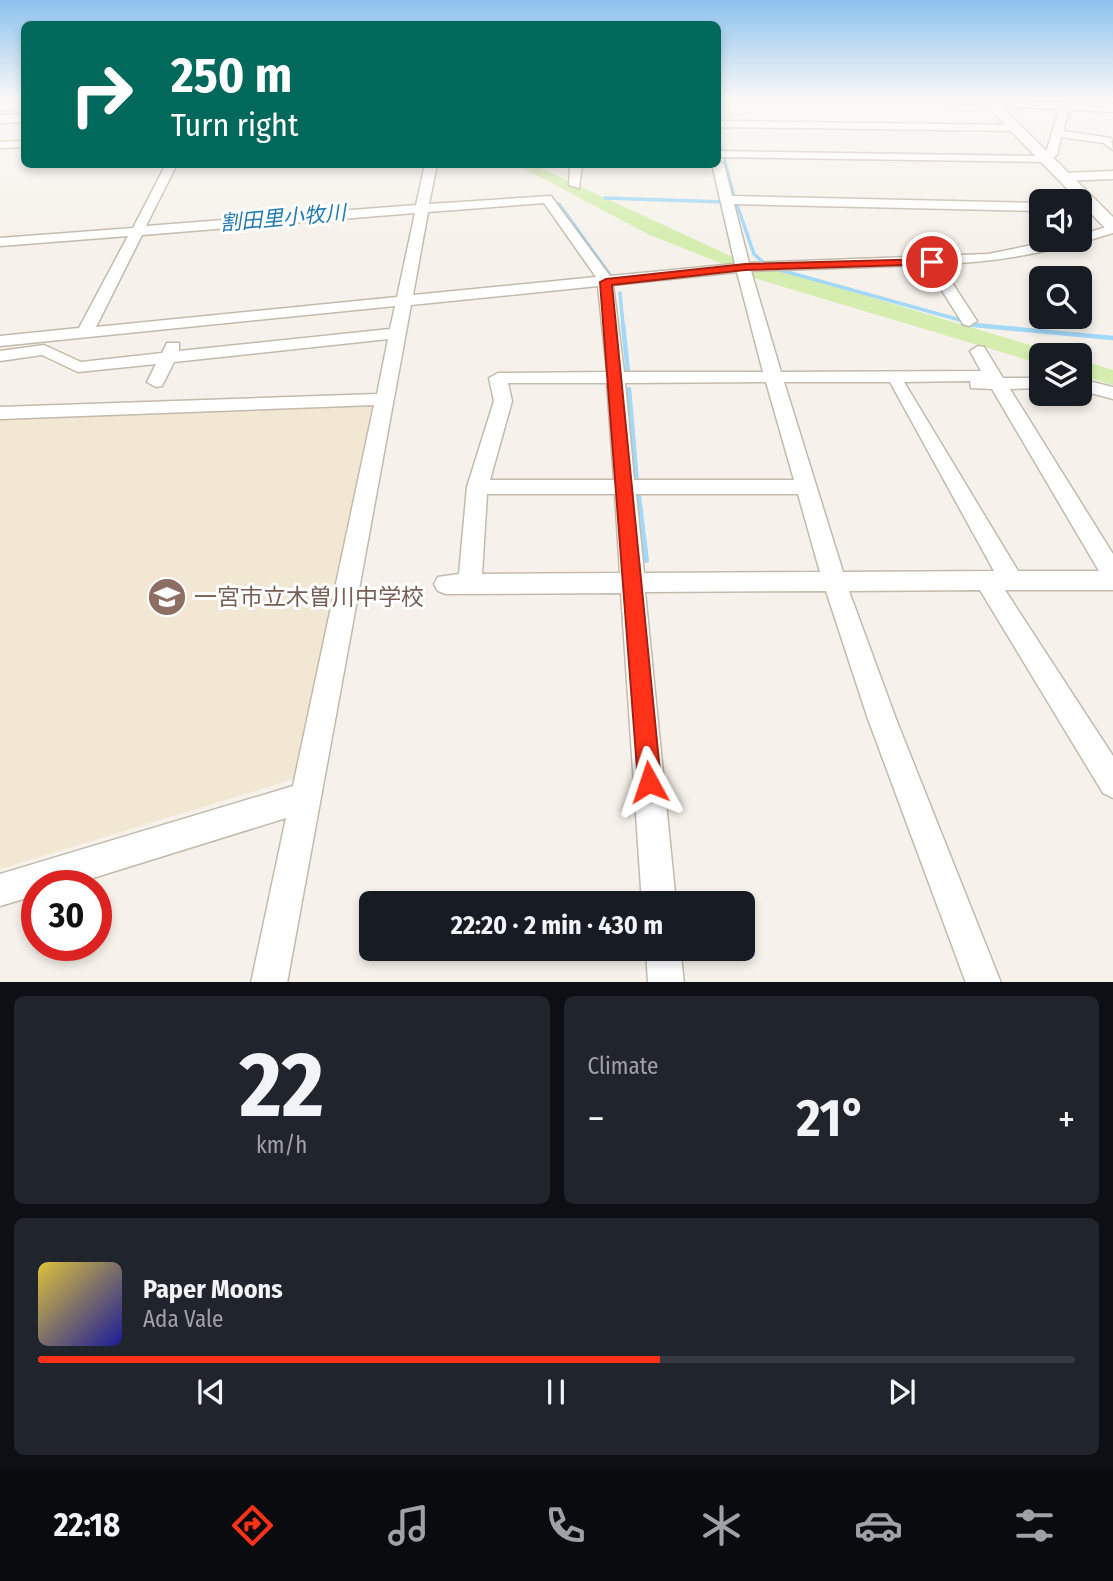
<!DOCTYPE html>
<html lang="en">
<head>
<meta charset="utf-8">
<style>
  body { margin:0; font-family:"Fira Sans Condensed","Noto Sans JP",sans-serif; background:#20242c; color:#f1f3f6; height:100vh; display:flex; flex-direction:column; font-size:26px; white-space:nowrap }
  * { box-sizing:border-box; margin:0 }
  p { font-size:23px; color:#9ea1a6 }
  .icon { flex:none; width:38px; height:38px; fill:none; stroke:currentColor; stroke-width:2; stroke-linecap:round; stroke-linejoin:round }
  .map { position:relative; height:982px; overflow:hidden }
  .details { display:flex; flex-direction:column; gap:14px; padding:14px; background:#0d0f14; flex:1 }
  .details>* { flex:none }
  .hud { position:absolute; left:21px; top:21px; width:700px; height:147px; border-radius:10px; box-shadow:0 4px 10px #0003; background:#00695c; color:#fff; overflow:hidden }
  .tools { position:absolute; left:1029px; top:189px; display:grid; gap:14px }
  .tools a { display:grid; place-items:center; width:63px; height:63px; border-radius:10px; background:#171b24; box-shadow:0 4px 10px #0003; font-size:35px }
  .speed { position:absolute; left:21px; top:870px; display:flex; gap:14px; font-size:35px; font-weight:700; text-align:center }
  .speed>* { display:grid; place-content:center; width:91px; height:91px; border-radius:50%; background:#171b24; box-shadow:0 4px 10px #0003; line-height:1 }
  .speed .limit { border:10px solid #d22; background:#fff; color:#111 }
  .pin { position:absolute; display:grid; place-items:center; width:60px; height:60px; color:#fff; margin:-30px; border:4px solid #fff; border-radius:50%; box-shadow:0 2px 7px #0007 }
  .me { position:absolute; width:77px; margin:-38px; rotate:355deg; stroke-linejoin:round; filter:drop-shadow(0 0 5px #0008) }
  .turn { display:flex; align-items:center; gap:24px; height:147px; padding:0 35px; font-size:32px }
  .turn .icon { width:91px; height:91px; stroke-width:2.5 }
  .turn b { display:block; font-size:49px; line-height:60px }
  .big { font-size:52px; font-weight:700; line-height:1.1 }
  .details .tile { flex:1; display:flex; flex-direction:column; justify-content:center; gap:10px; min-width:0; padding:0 24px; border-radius:10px; background:#20242c }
  .details .dial { align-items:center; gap:0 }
  .dial b { font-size:91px; line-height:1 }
  .song { display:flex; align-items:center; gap:21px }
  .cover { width:84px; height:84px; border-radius:10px; background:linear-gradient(135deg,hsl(50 70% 55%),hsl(240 70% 35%)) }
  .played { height:7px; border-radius:4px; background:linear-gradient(90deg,#ff3219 60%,#363941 60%) }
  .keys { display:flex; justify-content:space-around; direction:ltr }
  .heat { display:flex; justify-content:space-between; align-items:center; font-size:38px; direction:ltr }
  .details .tiles { flex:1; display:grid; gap:14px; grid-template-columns:1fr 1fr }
  .tile:last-child { grid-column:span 2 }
  .trip { position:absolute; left:359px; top:891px; width:396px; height:70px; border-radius:10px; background:#171b24; box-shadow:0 4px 10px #0003; font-weight:700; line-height:70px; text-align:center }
  .tab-bar { display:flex; height:112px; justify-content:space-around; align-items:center; background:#090b0e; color:#9ea1a6 }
  .tab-bar .icon { width:49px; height:49px }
  .tab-bar .on { color:#ff3219 }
  .tab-bar b { font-size:32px; color:#f1f3f6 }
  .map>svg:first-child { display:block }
  .education { fill:#f1e7d3 }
  .green { fill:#d5eeb0 }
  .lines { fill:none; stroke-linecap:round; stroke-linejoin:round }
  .stream-far3 { stroke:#a3d8f7; stroke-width:2.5 }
  .stream-far2 { stroke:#a3d8f7; stroke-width:3.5 }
  .stream-far1 { stroke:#a3d8f7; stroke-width:4.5 }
  .stream { stroke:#a3d8f7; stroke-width:6 }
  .minor-casing { stroke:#c3baac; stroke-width:3 }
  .tertiary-casing { stroke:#c3baac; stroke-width:3 }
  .minor { fill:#fff; fill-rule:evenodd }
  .tertiary { fill:#fff; fill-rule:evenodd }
  .route { fill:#ff3219; stroke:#a62010; stroke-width:2 }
  .labels { text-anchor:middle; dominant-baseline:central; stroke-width:6; stroke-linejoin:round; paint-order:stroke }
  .far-water-label { font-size:21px; font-style:italic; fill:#237bb1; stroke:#fff }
  .education-label { font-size:23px; fill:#785e54; stroke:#fff; text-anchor:start }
</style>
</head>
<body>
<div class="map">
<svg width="1113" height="983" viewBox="0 0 1113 983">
  <rect width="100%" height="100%" fill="#f6f2eb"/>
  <polygon class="education" points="376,403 297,778 0,869 0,416"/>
  <g class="green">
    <polygon points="517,165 534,165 737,259 739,264 728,266 650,235"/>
    <polygon points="767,266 1063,355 1041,355 1041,364 747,276 745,267"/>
    <polygon points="1080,360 1113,370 1113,385 1080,375"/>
  </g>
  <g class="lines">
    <g class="stream-far3">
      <polyline points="718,139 722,152"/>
      <polyline points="724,157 735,198"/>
    </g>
    <g class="stream-far2">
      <polyline points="605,198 725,202"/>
      <polyline points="559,204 613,279"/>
      <polyline points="737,205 754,254 765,264"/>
      <polyline points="780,270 978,325"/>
      <polyline points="620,293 623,325"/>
    </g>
    <g class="stream-far1">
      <polyline points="623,324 628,373"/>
      <polyline points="963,324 1113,338"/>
      <polyline points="629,389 637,483"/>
    </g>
    <polyline class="stream" points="638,495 646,560"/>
    <g class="minor-casing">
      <g id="minor">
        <polygon points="24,101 24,107 0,111 0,105"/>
        <polygon points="1065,103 1070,106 1063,131 1111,138 1113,150 1104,143 1061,137 1057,155 1046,162 718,157 718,151 1039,156 1046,153 1060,106"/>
        <polygon points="718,121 1015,125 1020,128 1015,131 718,127"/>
        <polygon points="24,141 24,147 0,148 0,142"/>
        <path d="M718,161L724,164L732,196L1041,203V211L734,204L749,263L988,254L1057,240H1080V235L1113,225V233C1057,251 999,262 940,264L977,321L969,326L963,324L926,265L751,271L781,372L981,371L970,351L978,346L984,347L1003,378H1041V388L1010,389L1113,554V590H1005L1113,756V798L1103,793L980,590L849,591L896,719L1001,983H966L868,719L826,591L645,592L676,903H642L621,593L446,594L438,591L434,584L438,577L459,574L467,487L494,401L489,378L498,373L607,372L598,286L411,305L287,983H251L286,818L67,886H37V895L0,906V874L293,786L374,405L0,419V407L377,394L388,339L174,362L162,386L156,387L147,382L156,364L78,372L42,355L0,361V351L44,345L81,362L162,353L167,343H179V351L390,329L395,306L0,346V336L79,328L128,236L0,246V238L133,228L166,164H177L146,226L416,205L425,164H437L429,204L551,196L610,276L735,264L712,164H718ZM544,203L596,277L413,295L428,212ZM415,213L397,297L96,327L142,235ZM737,272L763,372H624L613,285ZM970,381L971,388L992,389L1099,571H1018L904,382ZM766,382L794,480H634L625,383ZM784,382H890L994,571L843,572ZM508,383H607L614,480H490L512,401ZM487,494H615L620,573L482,574ZM636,494H798L820,572L644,573Z"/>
        <polygon points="570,164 582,164 579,188 569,185"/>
        <polygon points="1113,171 1113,179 1064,181 1058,177 1064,173"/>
        <polygon points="1080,203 1095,203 1101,207 1095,211 1080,211"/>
        <polygon points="1080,379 1113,387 1113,399 1080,390"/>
        <polygon points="646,948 680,948 684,983 648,983"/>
      </g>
    </g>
    <g class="tertiary-casing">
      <g id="tertiary">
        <polygon points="936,99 1113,104 1113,112 1001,106 1113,217 1113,231 1107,230 986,105 942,103"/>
        <polygon points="24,114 24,122 0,123 0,115"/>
      </g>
    </g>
    <use href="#minor" class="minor"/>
    <use href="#tertiary" class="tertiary"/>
  </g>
  <linearGradient id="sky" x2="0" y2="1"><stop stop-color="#8cc2ee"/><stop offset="0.42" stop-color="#fbf9f6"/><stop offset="1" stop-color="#fbf9f6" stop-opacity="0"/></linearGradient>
  <rect width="1113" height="237" fill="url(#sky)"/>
  <polygon class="route" points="932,259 936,260 936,264 745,270 612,285 661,782 657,790 649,793 642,790 638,782 600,282 606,279 745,264"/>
  <defs>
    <g id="school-disc" transform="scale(2.0125)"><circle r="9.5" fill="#8d6e63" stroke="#fff"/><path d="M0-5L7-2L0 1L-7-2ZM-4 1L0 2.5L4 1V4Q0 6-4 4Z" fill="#fff"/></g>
  </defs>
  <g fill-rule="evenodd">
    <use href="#school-disc" x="167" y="597"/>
  </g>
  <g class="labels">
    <g class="far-water-label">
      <text transform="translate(283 218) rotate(-5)">割田里小牧川</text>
    </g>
    <g class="education-label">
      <text x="194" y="597">一宮市立木曽川中学校</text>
    </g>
  </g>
</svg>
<div class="tools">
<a><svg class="icon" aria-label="sound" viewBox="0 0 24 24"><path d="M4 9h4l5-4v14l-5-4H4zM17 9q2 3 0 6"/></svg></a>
<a><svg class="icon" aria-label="search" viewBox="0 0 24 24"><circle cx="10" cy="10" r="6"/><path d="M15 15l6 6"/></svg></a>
<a><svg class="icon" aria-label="layers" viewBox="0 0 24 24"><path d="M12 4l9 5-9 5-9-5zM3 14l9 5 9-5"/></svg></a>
</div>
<div class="speed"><div class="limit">30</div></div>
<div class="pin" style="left:932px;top:262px;background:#d93025"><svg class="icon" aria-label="arrive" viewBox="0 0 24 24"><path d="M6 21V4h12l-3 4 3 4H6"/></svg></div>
<svg class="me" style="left:649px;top:782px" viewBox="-20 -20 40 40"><path d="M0-17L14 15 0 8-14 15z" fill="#ff3219" stroke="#fff" stroke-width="4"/></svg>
<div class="trip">22:20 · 2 min · 430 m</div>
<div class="hud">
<div class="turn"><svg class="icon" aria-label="right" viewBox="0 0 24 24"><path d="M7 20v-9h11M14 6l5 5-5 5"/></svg><div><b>250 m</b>Turn right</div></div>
</div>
</div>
<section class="details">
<div class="tiles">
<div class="tile dial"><b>22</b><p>km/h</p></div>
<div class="tile"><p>Climate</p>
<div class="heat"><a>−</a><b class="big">21°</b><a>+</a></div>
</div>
<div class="tile">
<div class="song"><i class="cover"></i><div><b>Paper Moons</b><p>Ada Vale</p></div></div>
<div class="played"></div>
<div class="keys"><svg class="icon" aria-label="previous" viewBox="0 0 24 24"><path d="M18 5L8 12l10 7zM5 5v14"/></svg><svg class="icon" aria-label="pause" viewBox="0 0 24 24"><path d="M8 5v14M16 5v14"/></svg><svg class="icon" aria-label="next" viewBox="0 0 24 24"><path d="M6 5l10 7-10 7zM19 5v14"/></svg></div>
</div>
</div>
</section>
<nav class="tab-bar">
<b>22:18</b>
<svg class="icon on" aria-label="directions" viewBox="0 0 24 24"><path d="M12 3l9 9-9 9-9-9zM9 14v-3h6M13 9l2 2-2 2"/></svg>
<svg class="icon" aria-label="music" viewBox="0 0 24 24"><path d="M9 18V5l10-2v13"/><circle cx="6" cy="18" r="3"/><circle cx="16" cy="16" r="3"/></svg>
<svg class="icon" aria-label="phone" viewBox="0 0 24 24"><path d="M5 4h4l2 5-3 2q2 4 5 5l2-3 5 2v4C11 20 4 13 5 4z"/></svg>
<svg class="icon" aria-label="climate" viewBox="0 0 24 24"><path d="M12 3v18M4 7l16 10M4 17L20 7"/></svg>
<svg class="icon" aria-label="car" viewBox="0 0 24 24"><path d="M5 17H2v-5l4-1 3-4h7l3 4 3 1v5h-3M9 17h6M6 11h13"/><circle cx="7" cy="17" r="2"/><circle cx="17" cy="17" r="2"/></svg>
<svg class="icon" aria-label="filters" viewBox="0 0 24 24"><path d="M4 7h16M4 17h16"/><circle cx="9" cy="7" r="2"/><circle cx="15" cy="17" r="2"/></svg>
</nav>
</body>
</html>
